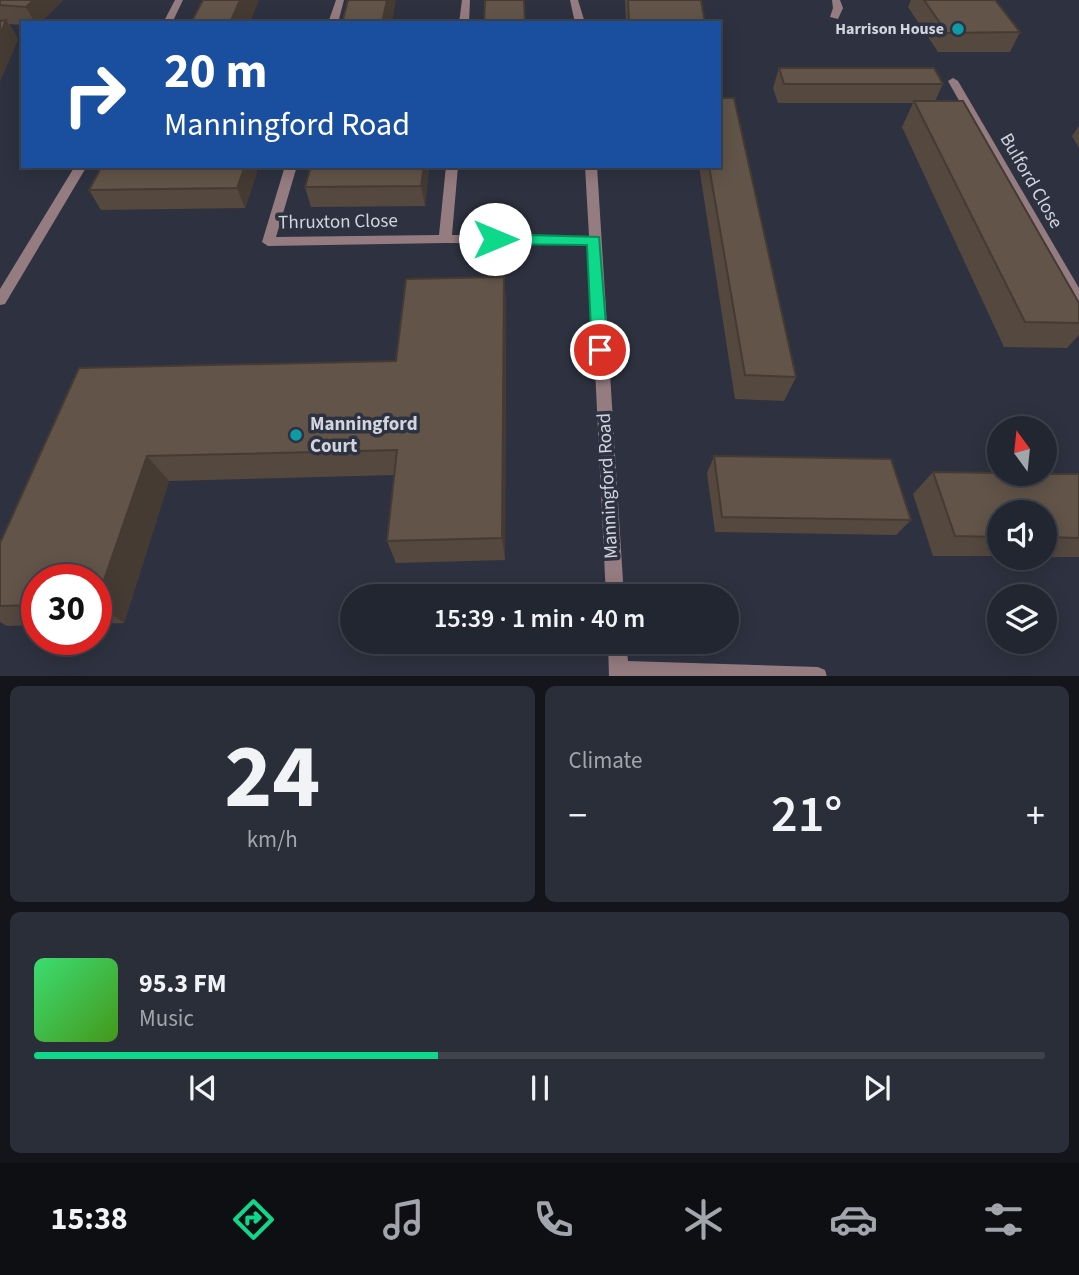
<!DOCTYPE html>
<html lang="en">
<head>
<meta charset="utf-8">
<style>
  body { margin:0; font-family:"Source Sans 3",sans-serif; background:#2a2e38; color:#f1f3f6; height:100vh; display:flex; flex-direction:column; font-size:26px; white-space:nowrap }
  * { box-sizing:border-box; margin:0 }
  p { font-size:23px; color:#a2a5ab }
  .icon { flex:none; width:38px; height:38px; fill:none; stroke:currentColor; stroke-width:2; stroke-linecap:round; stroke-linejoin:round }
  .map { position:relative; height:676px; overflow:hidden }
  .drawer { display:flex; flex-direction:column; gap:10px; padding:10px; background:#13151a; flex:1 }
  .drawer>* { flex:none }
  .banner { position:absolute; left:21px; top:21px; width:700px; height:147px; border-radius:0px; box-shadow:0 4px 18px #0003,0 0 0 2px #3f434c; background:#1a4fa0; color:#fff; overflow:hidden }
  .needle { width:46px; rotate:345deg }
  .tools { position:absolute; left:987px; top:416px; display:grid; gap:14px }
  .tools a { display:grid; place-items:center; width:70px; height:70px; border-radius:50%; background:#222630; box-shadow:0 4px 18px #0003,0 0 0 2px #3f434c; font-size:35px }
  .speed { position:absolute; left:21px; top:564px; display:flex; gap:14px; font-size:35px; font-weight:700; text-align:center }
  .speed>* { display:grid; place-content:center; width:91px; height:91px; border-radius:50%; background:#222630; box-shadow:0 4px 18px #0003,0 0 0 2px #3f434c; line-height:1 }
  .speed .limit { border:10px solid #d22; background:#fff; color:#111 }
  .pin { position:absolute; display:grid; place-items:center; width:60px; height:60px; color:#fff; margin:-30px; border:4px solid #fff; border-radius:50%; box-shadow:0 2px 7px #0007 }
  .me { position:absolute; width:77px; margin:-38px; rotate:90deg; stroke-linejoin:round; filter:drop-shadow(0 0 5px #0008) }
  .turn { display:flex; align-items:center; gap:24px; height:147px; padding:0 28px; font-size:32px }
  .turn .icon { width:91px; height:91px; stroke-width:2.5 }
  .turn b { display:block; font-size:49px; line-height:60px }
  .big { font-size:52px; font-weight:600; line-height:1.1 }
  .drawer .tile { flex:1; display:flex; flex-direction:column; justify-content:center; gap:10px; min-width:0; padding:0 24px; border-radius:10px; background:#2a2e38 }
  .drawer .dial { align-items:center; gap:0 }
  .dial b { font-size:91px; line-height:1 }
  .song { display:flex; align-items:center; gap:21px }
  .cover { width:84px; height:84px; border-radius:10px; background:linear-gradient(135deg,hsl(140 70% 55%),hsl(100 70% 35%)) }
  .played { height:7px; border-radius:4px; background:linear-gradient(90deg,#0ed98a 40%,#3f434c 40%) }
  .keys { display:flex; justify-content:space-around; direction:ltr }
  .heat { display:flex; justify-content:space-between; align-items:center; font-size:38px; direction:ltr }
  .drawer .tiles { flex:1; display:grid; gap:10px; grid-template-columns:1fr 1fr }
  .tile:last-child { grid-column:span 2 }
  .trip { position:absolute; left:340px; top:584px; width:399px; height:70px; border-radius:35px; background:#222630; box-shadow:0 4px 18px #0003,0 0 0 2px #3f434c; font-weight:600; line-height:70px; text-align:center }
  .dock { display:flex; height:112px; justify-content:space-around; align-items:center; background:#0e0f13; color:#a2a5ab }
  .dock .icon { width:49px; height:49px }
  .dock .active { color:#0ed98a }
  .dock b { font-size:32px; color:#f1f3f6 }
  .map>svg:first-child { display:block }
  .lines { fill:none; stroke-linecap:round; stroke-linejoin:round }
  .street { fill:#957c80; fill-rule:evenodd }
  .wall { fill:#54483f }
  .shaded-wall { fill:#453b33 }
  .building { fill:#625449; stroke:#453b33; stroke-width:2 }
  .route { fill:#0ed98a; stroke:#098d5a; stroke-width:2 }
  .culture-dot { fill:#0f9aa8; stroke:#2e3240; stroke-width:2.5 }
  .labels { text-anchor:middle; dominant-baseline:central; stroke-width:7; stroke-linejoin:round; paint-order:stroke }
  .far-poi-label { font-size:16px; font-weight:bold; fill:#d2d5de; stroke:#2e3240; text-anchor:end }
  .street-label { font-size:19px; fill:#d2d5de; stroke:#2e3240 }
  .poi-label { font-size:19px; font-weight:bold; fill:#d2d5de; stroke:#2e3240; text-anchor:start }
</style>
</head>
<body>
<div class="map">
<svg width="1079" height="677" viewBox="0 0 1079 677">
  <rect width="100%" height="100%" fill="#2e3240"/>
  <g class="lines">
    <g class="street">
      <polygon points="175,0 183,0 172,23 163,23"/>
      <polygon points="336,0 344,0 338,23 328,23"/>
      <polygon points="462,0 470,0 469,23 459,23"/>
      <polygon points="570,0 578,0 585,23 575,23"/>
      <polygon points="832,0 840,0 843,8 838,19 830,17 833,8"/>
      <polygon points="953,78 958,81 1079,288 1079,305 1074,304 948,81"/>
      <polygon points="75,166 87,166 5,304 0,305 0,289"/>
      <polygon points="285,166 297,166 276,237 439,235 446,166 458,166 452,235 589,236 585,166 597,166 624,597 606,597 589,244 445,243 268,246 262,242"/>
      <polygon points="608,642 626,642 628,661 818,667 825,670 827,677 609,677"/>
    </g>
  </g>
  <g class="wall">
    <polygon points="0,0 63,0 40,23 23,23 23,25 9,24 18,39 0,81 0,21 1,21 0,19"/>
    <polygon points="625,0 701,0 705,23 626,23"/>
    <polygon points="911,0 995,0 1020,32 1010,52 938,52 908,7"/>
    <polygon points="779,68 943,84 935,101 1079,303 1079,335 1067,348 1004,347 902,127 913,103 778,103 773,88"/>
    <polygon points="1079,126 1079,148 1072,136"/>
    <polygon points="311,166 429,166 425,206 311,207 305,187"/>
    <polygon points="699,166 719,166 796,377 784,401 735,399"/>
    <polygon points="257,172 245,208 101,210 89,190"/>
    <polygon points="504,277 506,306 505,560 396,563 387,541 394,475 169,481 124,623 96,624 96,579 37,579 37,625 7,626 0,622 0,543 79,368 396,361"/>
    <polygon points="714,456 911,520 896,535 715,532 707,473"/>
    <polygon points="933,472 1079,474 1079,557 1045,557 1045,513 999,513 999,556 933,556 913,494"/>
  </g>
  <g class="shaded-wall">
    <polygon points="33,0 63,0 40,23 35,23 26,7"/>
    <polygon points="240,0 259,0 250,23 230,23"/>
    <polygon points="387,0 396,0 392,23 382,23"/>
    <polygon points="6,20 18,39 0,81 0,34"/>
    <polygon points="245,166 255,166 257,172 245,208 237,188"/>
    <polygon points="424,166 429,166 429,168 425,206 421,186"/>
    <polygon points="504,277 506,306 505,560 502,538"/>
    <polygon points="147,456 169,481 124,623 96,604"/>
  </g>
  <g class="building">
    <polygon points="0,0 33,0 26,7 0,5"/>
    <polygon points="203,0 240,0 230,23 191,23"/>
    <polygon points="348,0 387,0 382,23 342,23"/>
    <polygon points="485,0 524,0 525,23 484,23"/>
    <polygon points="628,0 701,0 705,23 629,23"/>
    <polygon points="924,0 995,0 1020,32 947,33"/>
    <polygon points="6,20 0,34 0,21"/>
    <polygon points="779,68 934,68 943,84 784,84"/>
    <polygon points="719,98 734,98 796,377 745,375 709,166 719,166"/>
    <polygon points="914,101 963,101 1079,303 1079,323 1025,322"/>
    <polygon points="102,166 245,166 237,188 89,190"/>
    <polygon points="311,166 424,166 421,186 305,187"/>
    <polygon points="504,277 502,538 387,541 397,450 147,456 96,603 96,579 37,579 37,605 0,606 0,543 79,368 396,361 406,279"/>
    <polygon points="714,456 891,459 911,520 722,517"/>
    <polygon points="933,472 999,473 999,474 1079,474 1079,538 1045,537 1045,513 999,513 999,537 955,536"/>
  </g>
  <polygon class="route" points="495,234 599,237 608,350 606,354 600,356 592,350 587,245 495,244 488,239"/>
  <g class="culture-dot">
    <circle cx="958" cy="29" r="7"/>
    <circle cx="296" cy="435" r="7"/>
  </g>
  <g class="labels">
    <g class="far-poi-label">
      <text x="944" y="29">Harrison House</text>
    </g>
    <g class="street-label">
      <text transform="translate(1031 181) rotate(60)">Bulford Close</text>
      <text transform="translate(338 222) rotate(-1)">Thruxton Close</text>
      <text transform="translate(608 486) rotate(-93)">Manningford Road</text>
    </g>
    <g class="poi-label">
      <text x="310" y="424">Manningford<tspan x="310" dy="22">Court</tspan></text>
    </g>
  </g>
</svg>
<div class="tools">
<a><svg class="needle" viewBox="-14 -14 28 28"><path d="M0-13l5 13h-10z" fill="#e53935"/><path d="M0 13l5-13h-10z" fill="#a2a5ab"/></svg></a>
<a><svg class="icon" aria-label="sound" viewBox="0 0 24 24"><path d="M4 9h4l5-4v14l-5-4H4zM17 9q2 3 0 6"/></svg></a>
<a><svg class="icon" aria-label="layers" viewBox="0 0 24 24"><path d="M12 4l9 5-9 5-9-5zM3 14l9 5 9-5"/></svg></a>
</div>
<div class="speed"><div class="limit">30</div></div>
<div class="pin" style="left:600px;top:350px;background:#d93025"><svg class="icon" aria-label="arrive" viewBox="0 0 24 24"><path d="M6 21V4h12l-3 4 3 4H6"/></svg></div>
<svg class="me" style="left:495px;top:239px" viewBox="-20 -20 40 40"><circle r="19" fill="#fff"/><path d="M0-13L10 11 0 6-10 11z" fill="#0ed98a"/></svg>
<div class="trip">15:39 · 1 min · 40 m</div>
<div class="banner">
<div class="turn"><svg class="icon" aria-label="right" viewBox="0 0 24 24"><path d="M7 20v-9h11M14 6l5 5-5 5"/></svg><div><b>20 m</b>Manningford Road</div></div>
</div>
</div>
<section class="drawer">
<div class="tiles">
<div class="tile dial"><b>24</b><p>km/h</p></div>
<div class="tile"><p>Climate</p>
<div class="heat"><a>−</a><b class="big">21°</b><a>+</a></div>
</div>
<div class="tile">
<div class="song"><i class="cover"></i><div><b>95.3 FM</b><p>Music</p></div></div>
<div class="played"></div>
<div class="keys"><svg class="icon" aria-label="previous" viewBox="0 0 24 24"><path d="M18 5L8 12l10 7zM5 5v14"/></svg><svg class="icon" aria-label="pause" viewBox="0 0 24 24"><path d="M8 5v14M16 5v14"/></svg><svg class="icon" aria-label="next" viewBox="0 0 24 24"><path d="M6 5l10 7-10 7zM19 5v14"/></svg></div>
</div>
</div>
</section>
<nav class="dock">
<b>15:38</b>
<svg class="icon active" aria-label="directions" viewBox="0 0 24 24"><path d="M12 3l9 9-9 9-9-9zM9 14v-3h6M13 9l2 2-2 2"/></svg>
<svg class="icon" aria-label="music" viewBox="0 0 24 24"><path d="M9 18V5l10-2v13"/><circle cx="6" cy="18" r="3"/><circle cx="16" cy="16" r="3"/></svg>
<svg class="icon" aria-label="phone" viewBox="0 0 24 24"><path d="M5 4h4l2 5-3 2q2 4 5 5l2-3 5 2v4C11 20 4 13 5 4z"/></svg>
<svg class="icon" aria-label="climate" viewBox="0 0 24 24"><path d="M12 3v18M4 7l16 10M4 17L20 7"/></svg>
<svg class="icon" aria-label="car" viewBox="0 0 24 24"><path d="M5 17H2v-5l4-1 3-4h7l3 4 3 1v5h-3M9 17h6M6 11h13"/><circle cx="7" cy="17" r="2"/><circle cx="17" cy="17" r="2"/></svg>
<svg class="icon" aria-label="filters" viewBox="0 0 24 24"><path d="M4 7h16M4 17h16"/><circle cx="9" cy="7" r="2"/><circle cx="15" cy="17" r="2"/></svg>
</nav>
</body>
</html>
